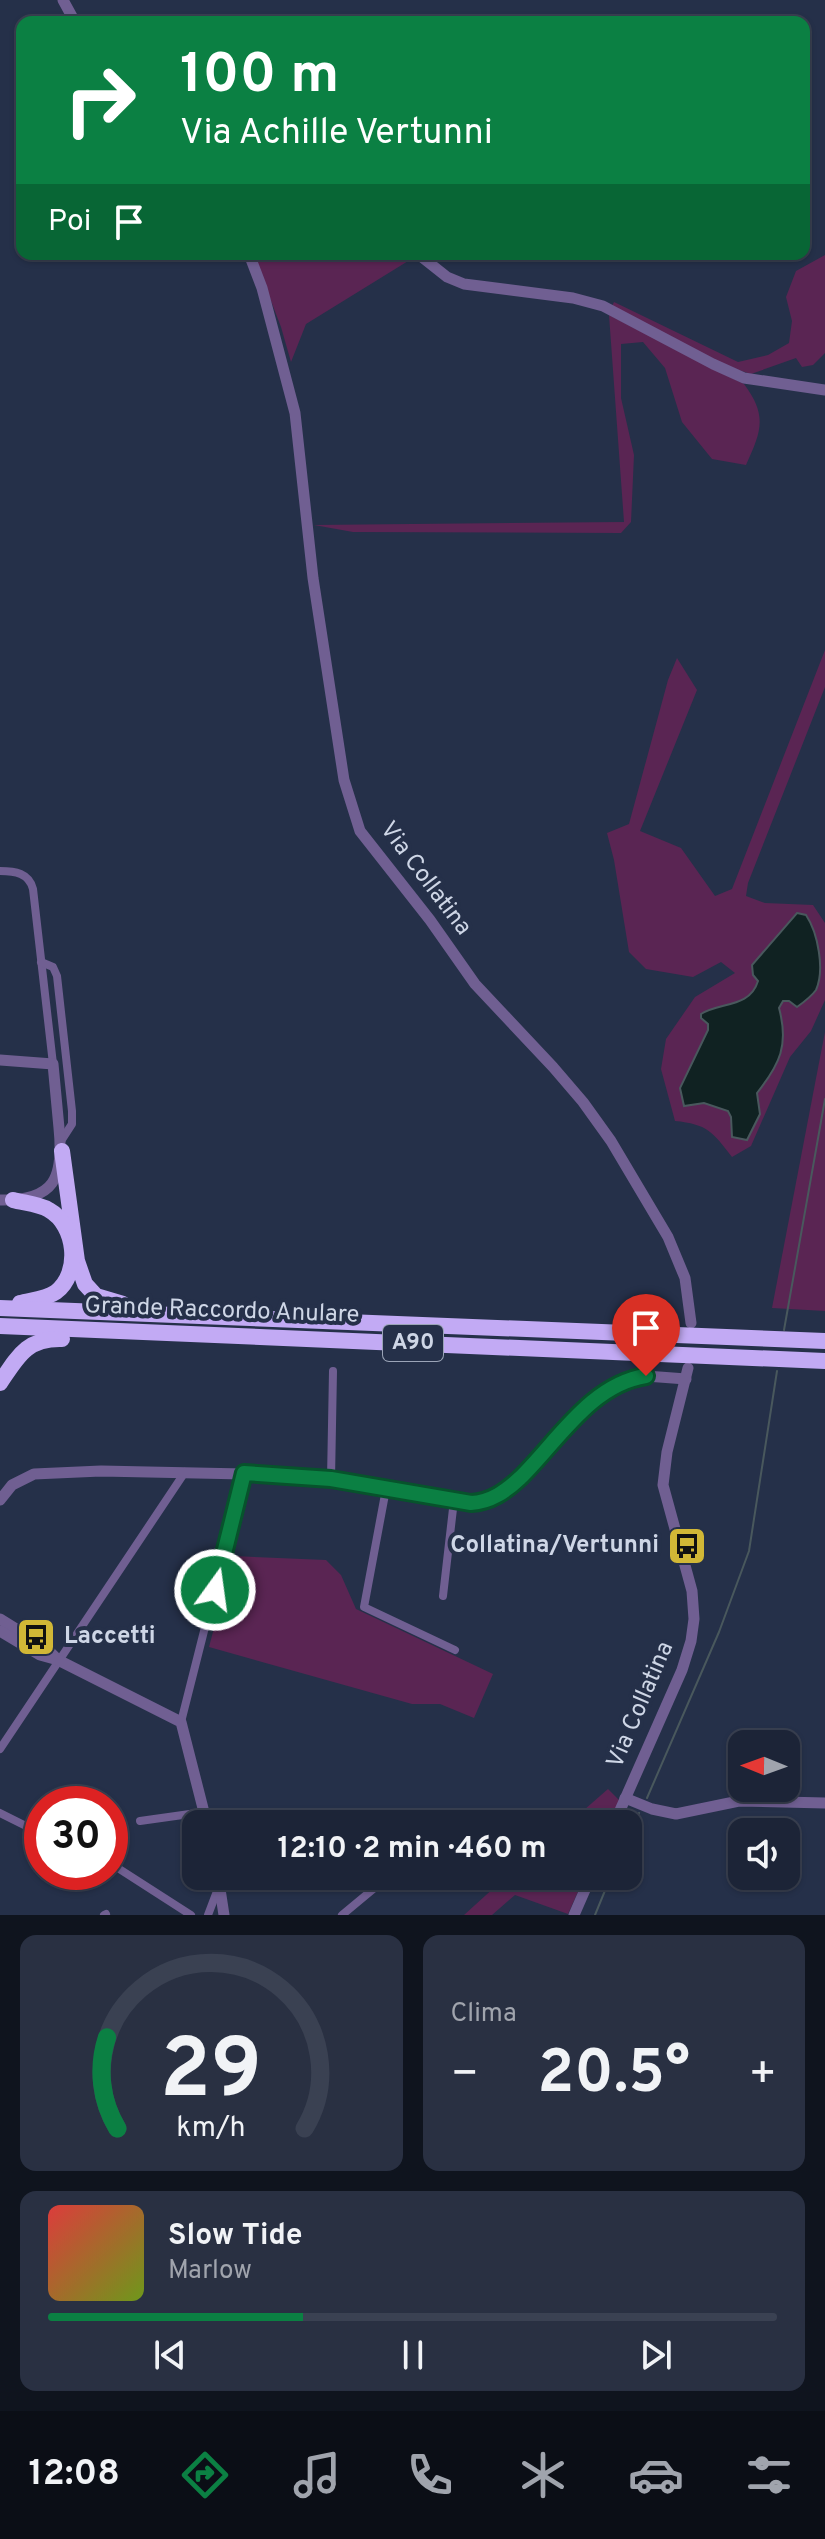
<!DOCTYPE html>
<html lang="it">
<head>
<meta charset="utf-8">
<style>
  body { margin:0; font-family:Overpass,sans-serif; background:#293042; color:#f1f3f6; height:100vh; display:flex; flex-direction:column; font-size:30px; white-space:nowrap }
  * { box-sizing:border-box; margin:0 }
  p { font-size:26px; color:#a0a4ad }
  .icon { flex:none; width:44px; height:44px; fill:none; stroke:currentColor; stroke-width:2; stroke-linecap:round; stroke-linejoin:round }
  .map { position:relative; height:1915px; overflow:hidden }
  .details { display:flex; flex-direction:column; gap:20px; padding:20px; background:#0f141e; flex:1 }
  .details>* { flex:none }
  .hud { position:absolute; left:16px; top:16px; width:794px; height:244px; border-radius:16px; box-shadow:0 2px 6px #0004,0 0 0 2px #3a4152; background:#0b8043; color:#fff; overflow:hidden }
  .needle { width:52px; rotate:271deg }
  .tools { position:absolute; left:728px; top:1730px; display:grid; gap:16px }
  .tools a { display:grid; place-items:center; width:72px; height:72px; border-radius:16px; background:#1c2437; box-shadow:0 2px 6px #0004,0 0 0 2px #3a4152; font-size:40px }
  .speed { position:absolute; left:24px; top:1786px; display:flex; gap:16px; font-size:40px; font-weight:700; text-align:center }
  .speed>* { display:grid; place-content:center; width:104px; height:104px; border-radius:50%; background:#1c2437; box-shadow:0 2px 6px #0004,0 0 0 2px #3a4152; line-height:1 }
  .speed .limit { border:12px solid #d22; background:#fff; color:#111 }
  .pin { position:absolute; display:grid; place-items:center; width:68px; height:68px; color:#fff; margin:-82px -34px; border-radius:50% 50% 50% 0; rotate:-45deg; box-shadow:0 0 8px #0007 }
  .pin .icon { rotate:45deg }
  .me { position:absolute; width:88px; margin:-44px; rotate:14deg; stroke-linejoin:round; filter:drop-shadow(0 0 6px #0008) }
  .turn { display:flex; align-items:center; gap:28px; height:168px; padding:0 32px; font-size:36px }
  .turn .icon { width:104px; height:104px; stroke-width:2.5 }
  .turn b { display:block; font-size:56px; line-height:68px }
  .then { display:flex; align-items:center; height:76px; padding:0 32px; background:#0003; gap:16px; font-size:30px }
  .big { font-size:60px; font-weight:700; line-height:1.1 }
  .details .card { flex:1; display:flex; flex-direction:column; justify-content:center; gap:12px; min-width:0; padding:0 28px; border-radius:16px; background:#293042 }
  .details .dial { align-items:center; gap:0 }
  .dial svg { height:208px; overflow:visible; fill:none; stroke:#3a4152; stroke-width:7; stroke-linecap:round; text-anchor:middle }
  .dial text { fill:#f1f3f6; stroke:none }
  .song { display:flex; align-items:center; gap:24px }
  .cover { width:96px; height:96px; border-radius:12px; background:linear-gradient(135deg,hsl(0 70% 55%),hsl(80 70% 35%)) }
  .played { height:8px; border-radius:4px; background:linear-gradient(90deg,#0b8043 35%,#3a4152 35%) }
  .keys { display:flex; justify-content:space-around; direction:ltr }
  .heat { display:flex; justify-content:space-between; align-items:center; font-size:44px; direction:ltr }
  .details .tiles { flex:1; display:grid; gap:20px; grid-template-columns:1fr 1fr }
  .card:last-child { grid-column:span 2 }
  .trip { position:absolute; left:182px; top:1810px; width:460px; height:80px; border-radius:16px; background:#1c2437; box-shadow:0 2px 6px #0004,0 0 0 2px #3a4152; font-weight:700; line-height:80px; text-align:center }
  .tabs { display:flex; height:128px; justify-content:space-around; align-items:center; background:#0b0e16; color:#a0a4ad }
  .tabs .icon { width:56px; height:56px }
  .tabs .selected { color:#0b8043 }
  .tabs b { font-size:36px; color:#f1f3f6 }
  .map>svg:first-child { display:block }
  .green { fill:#5a2553 }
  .water { fill:#102222; stroke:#49585d; stroke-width:2 }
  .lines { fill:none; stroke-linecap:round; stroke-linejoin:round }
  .stream { stroke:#49585d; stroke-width:2 }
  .minor { stroke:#705f92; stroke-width:8 }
  .tertiary { stroke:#705f92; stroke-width:11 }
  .motorway { stroke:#c2aaf4; stroke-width:16 }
  .route-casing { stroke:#07532c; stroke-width:20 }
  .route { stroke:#0b8043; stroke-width:14 }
  .labels { text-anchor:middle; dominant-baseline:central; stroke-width:8; stroke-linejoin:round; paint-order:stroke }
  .shield { fill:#253049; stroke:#9ba4b7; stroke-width:2 }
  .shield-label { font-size:22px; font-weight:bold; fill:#ced6e6 }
  .street-label { font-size:24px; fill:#ced6e6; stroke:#253049 }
  .poi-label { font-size:24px; font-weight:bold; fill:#ced6e6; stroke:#253049; text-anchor:end }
</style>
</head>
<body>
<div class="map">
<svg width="825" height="1915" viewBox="0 0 825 1915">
  <rect width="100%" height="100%" fill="#253049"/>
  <g class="green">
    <polygon points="253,254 410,254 413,258 306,324 291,362 281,327"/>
    <polygon points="825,255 825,353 813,365 802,367 796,358 751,374 720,364 612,306 614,302 738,362 768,355 789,343 792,321 786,297 796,271"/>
    <path d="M609,315L744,384C768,416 761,432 746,465L712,459L682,422L665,368L643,342L621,344V398L634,455L631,522L621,533L353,532L314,525L624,522Z"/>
    <path d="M825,650V687L748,883L746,896L765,903L813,905L825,923V1000L811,1031L790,1057L751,1146L732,1157C713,1132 707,1124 675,1121L661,1069L666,1039L695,997L735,973L721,962L693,977L646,969L629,952L614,860L607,833L629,824L668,680L677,658L697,690L640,831L681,848L715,896L732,889Z"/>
    <polygon points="825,1032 825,1311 772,1308 818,1068"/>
    <polygon points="233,1556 326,1560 341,1575 356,1609 493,1674 474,1718 440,1704 412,1704 209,1647"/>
    <polygon points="608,1789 620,1801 609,1824 568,1824"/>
    <polygon points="507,1876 585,1876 568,1914 515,1895 492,1915 464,1915"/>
  </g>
  <path class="water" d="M797,913L806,915C818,933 825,970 816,990C811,997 804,1002 797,1007L789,1001H783L779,1008C789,1045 780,1064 757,1093L760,1114L747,1140L732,1137L731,1117L728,1111L704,1103L684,1106L680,1088L708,1030V1024L701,1018V1014C720,1002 750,1008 758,981L753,975L752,965Z"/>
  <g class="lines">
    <g class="stream">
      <polyline points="784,1330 825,1099"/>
      <polyline points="647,1798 719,1632 749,1551 777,1371"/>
      <polyline points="628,1836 639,1813"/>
      <polyline points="595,1915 611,1876"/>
    </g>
    <g class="minor">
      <path d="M0,871C15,871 29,873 33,889L53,1064"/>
      <polyline points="41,962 53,967 57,976 72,1111 72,1124 61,1141"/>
      <polyline points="331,1479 333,1371"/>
      <polyline points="386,1489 364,1607 455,1650"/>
      <polyline points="443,1596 454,1500"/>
      <polyline points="181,1722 244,1473"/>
      <polyline points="0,1749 185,1472"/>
      <polyline points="0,1813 42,1834"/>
      <polyline points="140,1821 204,1812"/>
      <polyline points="110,1863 191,1915"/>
      <polyline points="104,1915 106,1914"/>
      <polyline points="208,1915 219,1886"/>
      <polyline points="342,1915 389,1876"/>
    </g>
    <g class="tertiary">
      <polyline points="63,0 75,22"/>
      <polyline points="249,254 262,288 295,413 313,578 344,780 360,831 430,920 475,984 553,1067 583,1102 611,1141 668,1237 685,1278 691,1323"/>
      <polyline points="418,254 447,277 464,284 573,298 603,306 713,364 744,378 825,390"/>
      <path d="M0,1060L53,1064C55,1085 57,1106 59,1128C64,1178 55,1201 0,1200"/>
      <polyline points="0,1500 12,1485 34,1474 101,1471 293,1475 480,1503 509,1488 591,1404 617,1385 646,1376 686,1379"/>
      <polyline points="0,1619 45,1647 58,1660"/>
      <polyline points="0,1631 40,1655 58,1660 181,1722 207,1824"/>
      <polyline points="625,1798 652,1809 676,1814 739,1801 825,1803"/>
      <polyline points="614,1824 682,1670 691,1641 694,1619 692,1591 663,1485 667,1452 688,1368"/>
      <polyline points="218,1876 224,1915"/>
      <polyline points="574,1915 591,1876"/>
    </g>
    <g class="motorway">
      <polyline points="62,1151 77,1261 85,1284 96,1296 123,1304"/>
      <path d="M13,1200C24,1203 39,1204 49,1210C76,1225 81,1273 56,1292C46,1299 31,1300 20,1303"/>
      <polyline points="0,1308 825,1341"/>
      <polyline points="0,1326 825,1361"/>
      <path d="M0,1383C18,1356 27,1338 62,1339"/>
    </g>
  </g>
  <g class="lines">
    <g class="route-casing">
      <path id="route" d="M215,1590L244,1473L331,1479L471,1503C491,1502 506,1491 520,1478C557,1442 591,1384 646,1376"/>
    </g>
    <use href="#route" class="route"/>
  </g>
  <defs>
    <g id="bus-square" transform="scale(2)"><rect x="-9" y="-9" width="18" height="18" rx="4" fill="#d1b736" stroke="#253049"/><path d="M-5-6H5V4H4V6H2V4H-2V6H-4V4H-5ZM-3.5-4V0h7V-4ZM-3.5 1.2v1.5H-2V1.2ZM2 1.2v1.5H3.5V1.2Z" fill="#111"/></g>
  </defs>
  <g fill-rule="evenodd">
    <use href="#bus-square" x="687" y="1546"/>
    <use href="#bus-square" x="36" y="1637"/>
  </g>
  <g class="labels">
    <rect class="shield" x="383" y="1325" width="60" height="36" rx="6"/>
    <g class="shield-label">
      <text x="413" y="1343">A90</text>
    </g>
    <g class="street-label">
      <text transform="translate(425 879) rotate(53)">Via Collatina</text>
      <text transform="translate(222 1311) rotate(2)">Grande Raccordo Anulare</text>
      <text transform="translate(641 1705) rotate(-67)">Via Collatina</text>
    </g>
    <g class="poi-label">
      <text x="659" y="1546">Collatina/Vertunni</text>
      <text x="64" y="1637" text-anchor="start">Laccetti</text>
    </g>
  </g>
</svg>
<div class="tools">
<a><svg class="needle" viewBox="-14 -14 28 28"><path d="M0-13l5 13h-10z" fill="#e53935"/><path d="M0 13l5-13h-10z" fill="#a0a4ad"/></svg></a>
<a><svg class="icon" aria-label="sound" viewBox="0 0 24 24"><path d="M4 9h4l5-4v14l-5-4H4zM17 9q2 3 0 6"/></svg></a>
</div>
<div class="speed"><div class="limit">30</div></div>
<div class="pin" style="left:646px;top:1376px;background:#d93025"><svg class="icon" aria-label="arrive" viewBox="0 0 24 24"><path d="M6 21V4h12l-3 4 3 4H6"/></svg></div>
<svg class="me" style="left:215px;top:1590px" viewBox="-20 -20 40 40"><circle r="17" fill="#0b8043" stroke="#fff" stroke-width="3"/><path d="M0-11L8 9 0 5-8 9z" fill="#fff"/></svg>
<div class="trip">12:10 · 2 min · 460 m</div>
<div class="hud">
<div class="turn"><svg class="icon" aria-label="right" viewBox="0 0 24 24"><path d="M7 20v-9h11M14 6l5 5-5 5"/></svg><div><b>100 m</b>Via Achille Vertunni</div></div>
<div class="then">Poi<svg class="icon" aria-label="arrive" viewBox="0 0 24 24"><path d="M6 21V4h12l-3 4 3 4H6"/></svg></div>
</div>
</div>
<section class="details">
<div class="tiles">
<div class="card dial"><svg viewBox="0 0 100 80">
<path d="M14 69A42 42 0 1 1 86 69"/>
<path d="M14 69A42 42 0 0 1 10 34" stroke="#0b8043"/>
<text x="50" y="56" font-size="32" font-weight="700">29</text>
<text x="50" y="72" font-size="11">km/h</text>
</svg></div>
<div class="card"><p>Clima</p>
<div class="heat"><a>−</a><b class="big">20.5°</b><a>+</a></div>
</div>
<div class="card">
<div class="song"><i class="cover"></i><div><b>Slow Tide</b><p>Marlow</p></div></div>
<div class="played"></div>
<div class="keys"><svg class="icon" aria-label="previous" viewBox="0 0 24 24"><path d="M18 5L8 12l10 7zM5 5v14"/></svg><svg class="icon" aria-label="pause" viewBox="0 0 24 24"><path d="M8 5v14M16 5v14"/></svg><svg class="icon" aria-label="next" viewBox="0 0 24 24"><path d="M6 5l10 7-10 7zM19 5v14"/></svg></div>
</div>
</div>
</section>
<nav class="tabs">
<b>12:08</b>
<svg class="icon selected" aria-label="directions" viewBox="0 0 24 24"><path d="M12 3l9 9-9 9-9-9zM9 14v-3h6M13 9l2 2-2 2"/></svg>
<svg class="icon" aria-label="music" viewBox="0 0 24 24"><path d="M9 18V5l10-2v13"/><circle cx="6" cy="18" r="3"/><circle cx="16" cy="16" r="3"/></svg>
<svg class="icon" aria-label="phone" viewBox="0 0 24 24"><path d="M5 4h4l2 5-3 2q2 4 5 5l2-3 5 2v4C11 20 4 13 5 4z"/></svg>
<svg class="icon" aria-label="climate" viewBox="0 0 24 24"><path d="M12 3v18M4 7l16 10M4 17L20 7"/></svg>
<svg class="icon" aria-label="car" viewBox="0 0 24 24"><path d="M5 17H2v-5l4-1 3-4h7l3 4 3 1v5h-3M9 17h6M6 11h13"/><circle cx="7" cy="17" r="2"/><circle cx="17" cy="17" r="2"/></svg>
<svg class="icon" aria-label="filters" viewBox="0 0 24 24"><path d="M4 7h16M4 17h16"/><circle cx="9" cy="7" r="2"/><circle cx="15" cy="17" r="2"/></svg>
</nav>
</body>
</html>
